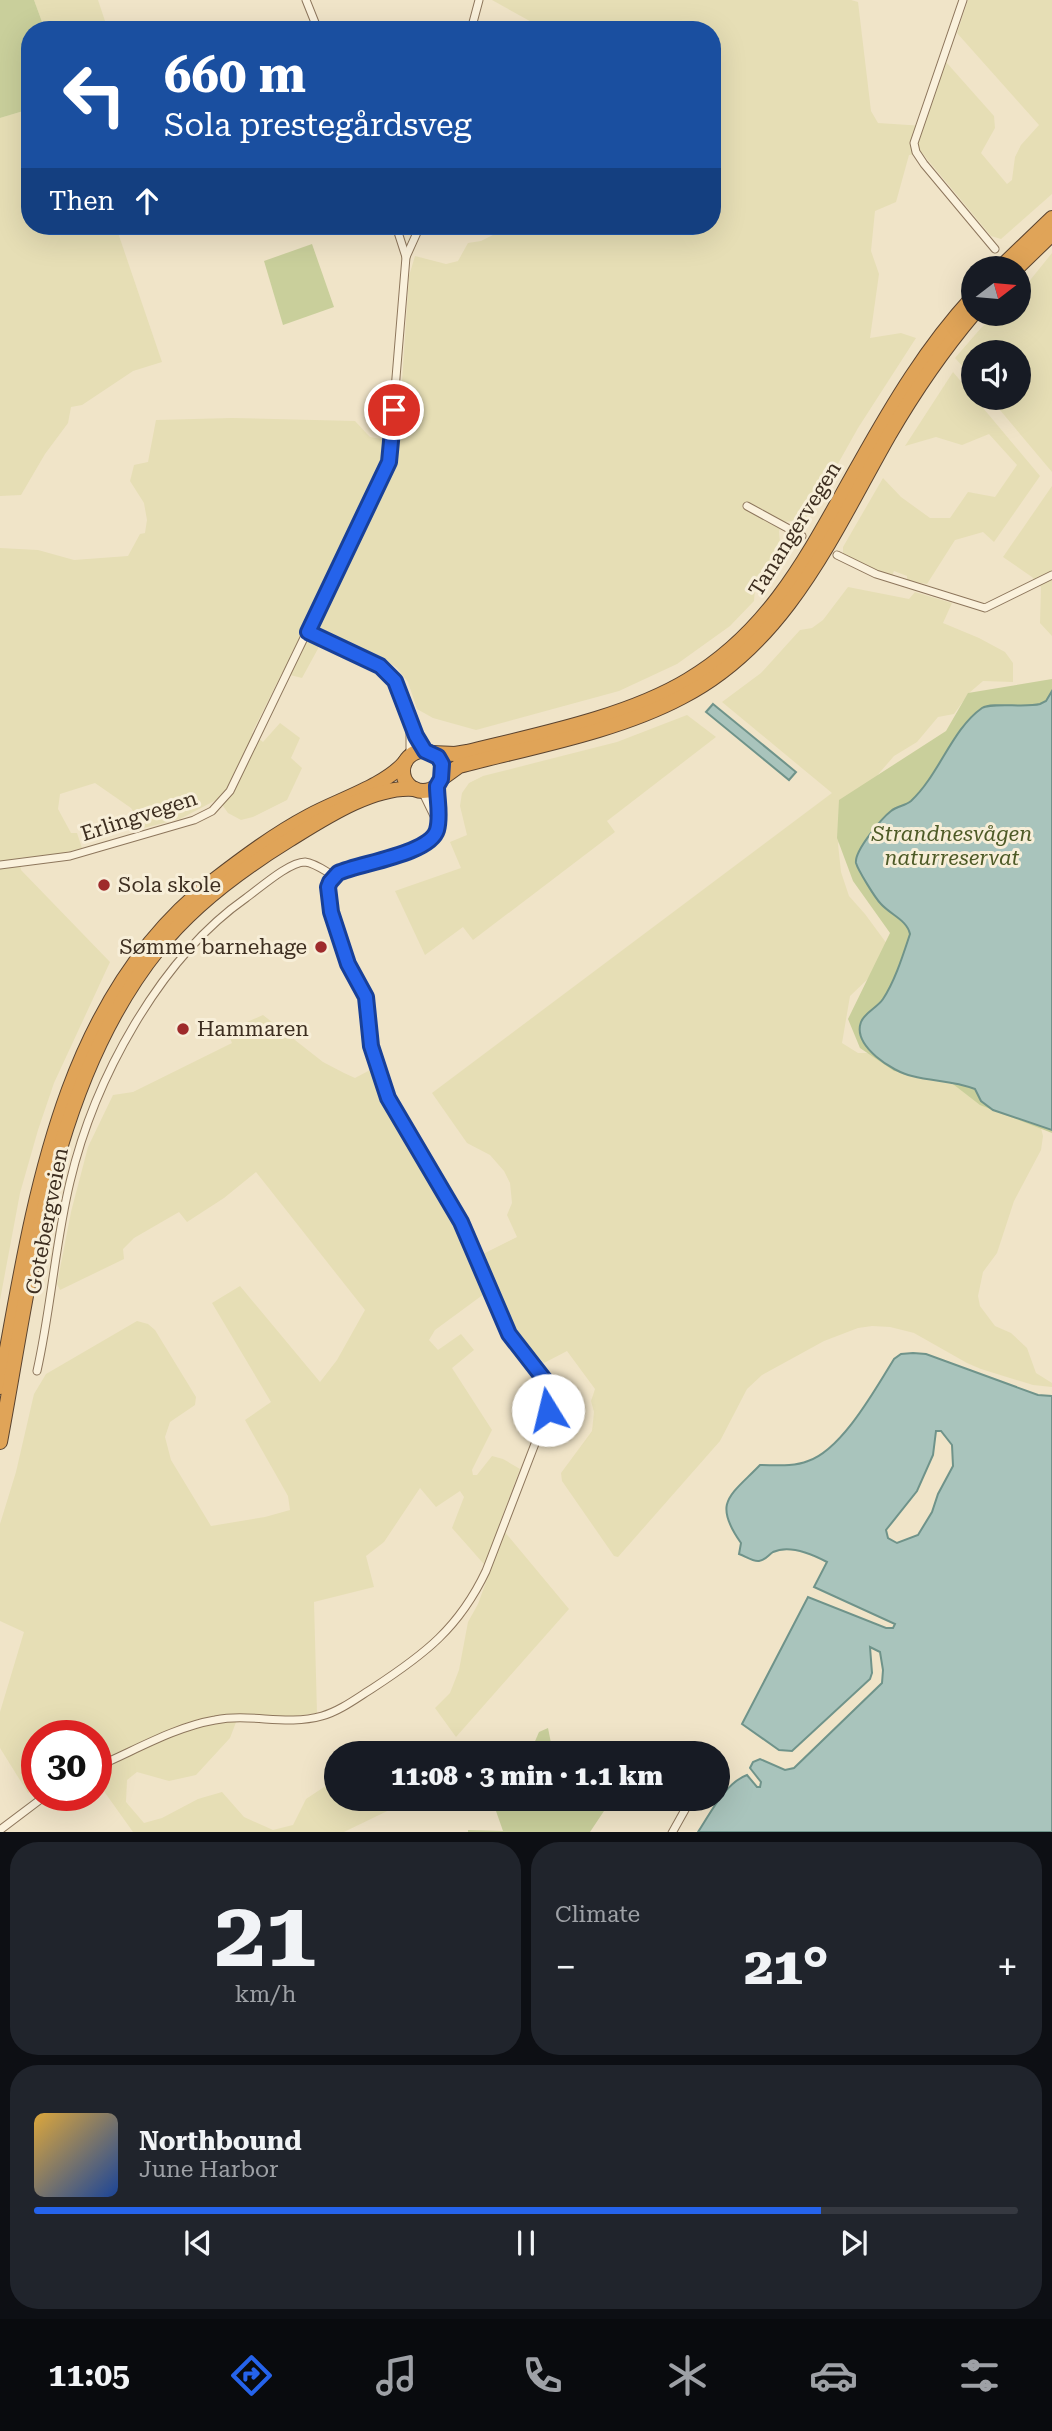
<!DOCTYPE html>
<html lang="en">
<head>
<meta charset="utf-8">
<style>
  body { margin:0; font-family:"Roboto Serif",serif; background:#20242c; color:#f1f3f6; height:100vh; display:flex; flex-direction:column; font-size:26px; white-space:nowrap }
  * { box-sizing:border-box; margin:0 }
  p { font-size:23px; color:#9ea1a6 }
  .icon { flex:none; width:38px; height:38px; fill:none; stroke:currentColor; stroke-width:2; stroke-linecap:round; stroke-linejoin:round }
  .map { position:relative; height:1832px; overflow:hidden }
  .details { display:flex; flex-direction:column; gap:10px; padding:10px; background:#0d0f14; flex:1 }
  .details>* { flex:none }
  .guide { position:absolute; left:21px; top:21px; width:700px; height:214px; border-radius:28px; box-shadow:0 7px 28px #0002; background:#1a4fa0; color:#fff; overflow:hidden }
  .needle { width:46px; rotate:74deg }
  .buttons { position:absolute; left:961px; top:256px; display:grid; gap:14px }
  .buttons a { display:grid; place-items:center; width:70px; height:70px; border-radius:50%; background:#171b24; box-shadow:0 7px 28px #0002; font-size:35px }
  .speed { position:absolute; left:21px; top:1720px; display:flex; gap:14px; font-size:35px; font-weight:700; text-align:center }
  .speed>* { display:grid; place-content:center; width:91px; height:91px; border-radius:50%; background:#171b24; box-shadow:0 7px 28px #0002; line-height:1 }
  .speed .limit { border:10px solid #d22; background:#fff; color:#111 }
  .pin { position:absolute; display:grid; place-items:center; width:60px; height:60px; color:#fff; margin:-30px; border:4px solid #fff; border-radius:50%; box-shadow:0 2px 7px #0007 }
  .me { position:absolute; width:77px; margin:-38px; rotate:351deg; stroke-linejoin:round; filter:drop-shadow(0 0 5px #0008) }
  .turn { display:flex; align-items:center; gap:24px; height:147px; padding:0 28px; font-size:32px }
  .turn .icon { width:91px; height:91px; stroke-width:2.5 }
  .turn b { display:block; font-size:49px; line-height:60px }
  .then { display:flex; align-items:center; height:66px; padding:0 28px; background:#0003; gap:14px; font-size:26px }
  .big { font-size:52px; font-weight:800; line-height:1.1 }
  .details .widget { flex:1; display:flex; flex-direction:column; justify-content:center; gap:10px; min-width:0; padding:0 24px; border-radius:28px; background:#20242c }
  .details .dial { align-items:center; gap:0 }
  .dial b { font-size:91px; line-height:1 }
  .song { display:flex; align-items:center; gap:21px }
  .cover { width:84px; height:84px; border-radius:10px; background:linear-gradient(135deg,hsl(40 70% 55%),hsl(220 70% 35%)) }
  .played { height:7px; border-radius:4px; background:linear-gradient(90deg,#2563eb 80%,#363941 80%) }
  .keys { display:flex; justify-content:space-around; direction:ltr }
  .heat { display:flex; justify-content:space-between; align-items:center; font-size:38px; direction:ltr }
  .details .tiles { flex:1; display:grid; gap:10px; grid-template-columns:1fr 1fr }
  .widget:last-child { grid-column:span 2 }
  .trip { position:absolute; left:324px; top:1741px; width:406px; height:70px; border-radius:35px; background:#171b24; box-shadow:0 7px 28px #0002; font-weight:800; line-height:70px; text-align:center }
  .menu { display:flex; height:112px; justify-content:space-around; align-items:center; background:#090b0e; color:#9ea1a6 }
  .menu .icon { width:49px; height:49px }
  .menu .current { color:#2563eb }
  .menu b { font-size:32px; color:#f1f3f6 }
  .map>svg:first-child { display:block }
  .farmland { fill:#e6deb5 }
  .green { fill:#c9cf9b }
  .water { fill:#a9c4bc; stroke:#6f938a; stroke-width:2; fill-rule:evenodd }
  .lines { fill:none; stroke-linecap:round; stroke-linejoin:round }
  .street-casing { stroke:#8d765c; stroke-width:9 }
  .highway-casing { stroke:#5b4430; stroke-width:16 }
  .street { stroke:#faf1dc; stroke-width:7 }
  .highway { stroke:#e0a458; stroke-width:14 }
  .route-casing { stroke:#184099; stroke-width:18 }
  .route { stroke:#2563eb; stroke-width:12 }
  .poi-dot { fill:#9e2a2b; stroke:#f7eed8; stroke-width:2.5 }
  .labels { text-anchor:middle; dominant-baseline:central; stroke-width:6; stroke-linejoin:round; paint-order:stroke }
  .street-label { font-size:21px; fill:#3d2e20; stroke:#f7eed8 }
  .park-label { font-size:21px; font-style:italic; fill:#4d5a26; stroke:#f7eed8 }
  .poi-label { font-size:21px; fill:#3d2e20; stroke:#f7eed8; text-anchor:start }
</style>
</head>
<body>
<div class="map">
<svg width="1052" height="1833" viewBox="0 0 1052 1833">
  <rect width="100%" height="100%" fill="#f0e4c8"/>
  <g class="farmland">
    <polygon points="34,0 98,0 108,30 45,30"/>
    <polygon points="492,0 851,0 858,2 871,111 878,123 924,126 946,62 994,116 995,128 981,153 1007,184 1012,180 1015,157 1021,145 1039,125 957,33 968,0 1052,0 1052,194 1001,239 991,236 922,153 909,155 896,202 875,211 871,251 879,274 870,338 901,333 916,338 858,428 807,519 784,522 779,531 780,543 755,589 754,601 730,626 677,664 619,691 476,730 433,718 417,709 408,682 397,668 380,656 326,634 302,678 282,673 252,733 263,742 280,723 300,738 291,758 302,768 287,800 253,817 241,820 228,813 218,799 180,819 144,828 131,808 95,783 60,794 58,809 71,833 77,833 82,848 59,854 19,858 21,870 110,962 54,1083 38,1130 20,1193 0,1300 0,548 38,550 74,560 128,556 140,534 145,533 147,520 144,503 130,481 134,465 148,462 156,420 232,418 355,421 370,437 398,442 409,276 415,256 446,264 458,261 468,243 481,241 505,229 506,226 712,226 712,30 546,30"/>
    <polygon points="30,109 30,226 119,226 116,227 162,362 133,371 82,405 71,407 68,423 45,454 21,495 0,496 0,118"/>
    <polygon points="1052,253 1052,472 989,397 1018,397 1018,352 973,352 973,378 955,358 981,328 997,313 1018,313 1019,294"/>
    <polygon points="953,372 1040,476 994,542 983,532 955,540 927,584 907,581 907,576 894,571 892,576 843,561 843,547 883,478 901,497 930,518 950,518 968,492 995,497 1017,465 989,434 962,445 936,437 905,446"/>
    <polygon points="1052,486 1052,636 1040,623 1041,587 1032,577 1003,557"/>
    <polygon points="848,587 909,599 915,592 952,603 943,623 979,638 1005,652 1013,663 1013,682 983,681 969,693 954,714 938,717 917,742 894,756 869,785 851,812 838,844 841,872 849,896 865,914 890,948 871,976 850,996 842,1043 858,1053 872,1053 912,1076 954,1081 993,1110 1040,1124 1043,1136 1041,1150 1014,1201 997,1253 983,1272 978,1296 980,1306 995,1326 1011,1333 1027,1348 1036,1373 1052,1383 1052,1387 1033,1385 981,1369 967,1363 914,1333 890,1327 872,1326 858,1328 824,1341 762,1375 747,1389 720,1441 618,1557 614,1556 562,1481 561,1473 592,1431 594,1412 591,1401 595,1389 567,1351 544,1363 523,1340 512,1324 497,1290 484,1294 435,1330 429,1340 438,1350 461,1334 474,1350 452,1368 492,1430 472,1470 473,1475 477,1475 492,1456 503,1459 520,1469 499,1525 569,1609 456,1737 435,1708 450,1693 459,1670 468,1622 478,1604 490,1571 452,1528 464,1497 460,1491 436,1507 420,1488 384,1542 366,1556 374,1587 314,1602 317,1713 289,1717 238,1717 230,1738 196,1775 169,1781 137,1772 127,1780 126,1802 144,1823 162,1818 198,1799 222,1792 244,1817 273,1830 293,1825 306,1799 336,1779 336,1799 412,1799 344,1832 133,1832 96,1780 96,1736 37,1736 37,1788 28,1793 0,1748 0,1712 24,1632 0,1621 0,1524 16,1472 34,1394 46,1374 137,1321 148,1324 155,1330 196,1397 195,1405 170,1422 165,1437 171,1460 211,1526 265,1517 290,1510 288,1496 245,1420 271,1402 212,1303 240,1286 320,1382 337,1360 365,1310 256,1172 224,1198 187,1222 179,1212 134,1238 123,1249 124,1259 60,1290 57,1284 71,1212 88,1147 113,1095 133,1092 232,1043 227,1031 263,1015 323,1062 344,1073 355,1078 372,1069 383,1102 452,1216 471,1260 517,1237 507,1215 512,1203 510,1183 504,1171 490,1155 467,1143 432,1093 832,793 722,702 761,673 800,630 812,628 823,620"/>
    <polygon points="687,715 716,737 607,821 615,832 473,940 463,927 425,955 395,891 461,868 450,842 467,835 460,806 462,793 469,783 483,776 617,742"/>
  </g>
  <g class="green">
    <polygon points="0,0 34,0 45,30 30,30 30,109 0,118"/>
    <polygon points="312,244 334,307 283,325 264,261"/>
    <polygon points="1052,679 1052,1133 980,1105 949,1081 894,1071 860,1048 848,1019 890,933 853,881 837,838 839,800 946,731 968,693"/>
    <polygon points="548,1728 553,1753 530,1753 539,1732"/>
    <polygon points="523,1799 598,1799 604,1811 590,1832 468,1832 468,1830 503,1831 496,1811"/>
  </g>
  <g class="water">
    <path d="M1052,691V1130L993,1110L981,1101L975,1089C951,1080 935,1082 912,1076C893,1072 852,1046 861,1022C865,1012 877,1008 883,999C895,981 903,955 910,934C907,920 891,915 881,904C875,898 858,870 856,863C854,851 882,818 891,811C897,806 905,806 911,801C939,775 952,729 982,708C992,702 1025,708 1040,704L1046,701Z"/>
    <polygon points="713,704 796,772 789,780 706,712"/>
    <path d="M913,1353L926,1354L1038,1395L1052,1396V1832H698C710,1814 725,1783 747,1775L757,1787H760L761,1782L750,1768L753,1762L760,1759L785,1770L794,1768L882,1683L883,1670L880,1652L870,1647L872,1673L870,1679L792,1751L779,1750L742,1724L808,1597L886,1628H893L895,1624L814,1587L827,1562C812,1554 790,1544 773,1552C768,1555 766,1560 759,1561C753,1562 745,1556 739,1554L741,1543C712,1502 730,1496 760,1465C776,1465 793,1467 808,1461C842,1450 876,1388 894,1359L901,1354ZM936,1431H941L952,1445L953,1466L938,1494L932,1512L918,1535L897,1543L888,1538L886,1530L917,1491L933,1455Z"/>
  </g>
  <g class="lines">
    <g class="street-casing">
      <g id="street">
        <polyline points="306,0 318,30"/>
        <polyline points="963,0 914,143 916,152 924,164 995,249"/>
        <polyline points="471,30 479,0"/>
        <polyline points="406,257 420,226"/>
        <polyline points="747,506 802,536"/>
        <polyline points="837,555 876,574 985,608 1052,575"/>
        <polyline points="308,632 366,659 388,672 399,687 410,724 425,751"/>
        <polyline points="410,756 410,729"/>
        <polyline points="422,791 437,822"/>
        <polyline points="0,865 70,856 194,820 212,811 230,791 389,462 406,257 396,226"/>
        <path d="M37,1371C51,1309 55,1244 70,1182C94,1080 159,959 246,898C260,888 289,862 305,862C315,863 325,871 334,876"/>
        <path d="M96,1767C134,1751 174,1727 215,1720C251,1713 286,1726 322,1716C340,1711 357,1698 373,1688C425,1654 459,1628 486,1571L548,1410L550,1393L544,1379L509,1334L461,1222L388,1098L371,1046L366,997L348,964L331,912L328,887L338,873L420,848L433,838L439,815L437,786"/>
        <polyline points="0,1830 45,1796"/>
        <polyline points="672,1833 691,1799"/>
      </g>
    </g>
    <g class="highway-casing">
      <g id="highway">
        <polyline points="1000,268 1052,218"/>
        <polyline points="1017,268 1052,234"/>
        <circle cx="423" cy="771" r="20"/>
        <path d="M432,753L455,754L467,752C536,735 627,717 688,680C774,629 812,547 860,463C893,404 927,347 973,297"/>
        <path d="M441,779L459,766C531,747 616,732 682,697C787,643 833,533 889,435C914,392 942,351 974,313"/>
        <path d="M0,1387C33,1209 59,1000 213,881C243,858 275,834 309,816C338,800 385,786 405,762"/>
        <path d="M0,1442C31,1277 50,1083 159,948C194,904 242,869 289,840C323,819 374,785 415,789"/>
      </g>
    </g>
    <use href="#street" class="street"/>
    <use href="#highway" class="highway"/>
  </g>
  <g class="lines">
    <g class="route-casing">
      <path id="route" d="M394,410L389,462L308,632L380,666L395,681L416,736L425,751L438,757L442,764L441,779L437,786C437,800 441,816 437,830C430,854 360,863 338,873L330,882L328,887L331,912L348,964L366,997L371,1046L388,1098L461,1222L509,1334L544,1379L550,1393L548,1410"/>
    </g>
    <use href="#route" class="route"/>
  </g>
  <g class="poi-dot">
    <circle cx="104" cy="885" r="7"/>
    <circle cx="321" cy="947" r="7"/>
    <circle cx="183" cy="1029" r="7"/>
  </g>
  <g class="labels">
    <g class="street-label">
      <text transform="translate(795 529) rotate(-58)">Tanangervegen</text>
      <text transform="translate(139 816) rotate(-18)">Erlingvegen</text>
      <text transform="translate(47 1221) rotate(-79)">Gotebergveien</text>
    </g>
    <g class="park-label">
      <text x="952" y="834">Strandnesvågen<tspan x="952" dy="24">naturreservat</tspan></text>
    </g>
    <g class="poi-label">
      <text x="118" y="885">Sola skole</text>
      <text x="307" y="947" text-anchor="end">Sømme barnehage</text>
      <text x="197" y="1029">Hammaren</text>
    </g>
  </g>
</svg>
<div class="buttons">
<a><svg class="needle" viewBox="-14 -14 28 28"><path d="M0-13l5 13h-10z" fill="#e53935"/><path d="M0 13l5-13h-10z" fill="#9ea1a6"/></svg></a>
<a><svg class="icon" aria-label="sound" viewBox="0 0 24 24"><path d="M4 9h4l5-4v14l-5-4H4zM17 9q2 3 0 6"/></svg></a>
</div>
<div class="speed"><div class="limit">30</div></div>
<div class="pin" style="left:394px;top:410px;background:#d93025"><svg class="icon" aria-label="arrive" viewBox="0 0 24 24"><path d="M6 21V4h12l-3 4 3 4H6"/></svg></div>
<svg class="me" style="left:548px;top:1410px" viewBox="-20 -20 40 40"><circle r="19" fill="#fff"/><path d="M0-13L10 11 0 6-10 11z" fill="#2563eb"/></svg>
<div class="trip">11:08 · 3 min · 1.1 km</div>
<div class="guide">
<div class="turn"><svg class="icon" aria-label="left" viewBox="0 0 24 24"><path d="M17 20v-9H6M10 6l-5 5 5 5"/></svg><div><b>660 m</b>Sola prestegårdsveg</div></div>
<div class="then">Then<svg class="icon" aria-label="ahead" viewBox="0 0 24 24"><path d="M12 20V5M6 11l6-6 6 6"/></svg></div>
</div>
</div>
<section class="details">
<div class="tiles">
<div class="widget dial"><b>21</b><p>km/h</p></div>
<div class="widget"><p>Climate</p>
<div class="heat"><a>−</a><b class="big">21°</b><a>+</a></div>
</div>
<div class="widget">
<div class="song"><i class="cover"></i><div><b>Northbound</b><p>June Harbor</p></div></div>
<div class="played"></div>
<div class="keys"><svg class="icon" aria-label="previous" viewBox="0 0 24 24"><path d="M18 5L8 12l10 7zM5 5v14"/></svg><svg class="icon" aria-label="pause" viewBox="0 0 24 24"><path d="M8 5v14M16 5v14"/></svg><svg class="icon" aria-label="next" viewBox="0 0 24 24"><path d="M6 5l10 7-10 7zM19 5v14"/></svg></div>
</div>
</div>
</section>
<nav class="menu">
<b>11:05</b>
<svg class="icon current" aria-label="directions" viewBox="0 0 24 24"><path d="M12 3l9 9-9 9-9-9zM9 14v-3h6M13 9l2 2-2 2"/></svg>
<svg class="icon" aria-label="music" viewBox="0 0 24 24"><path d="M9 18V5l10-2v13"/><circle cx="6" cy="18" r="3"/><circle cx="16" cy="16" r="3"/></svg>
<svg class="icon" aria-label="phone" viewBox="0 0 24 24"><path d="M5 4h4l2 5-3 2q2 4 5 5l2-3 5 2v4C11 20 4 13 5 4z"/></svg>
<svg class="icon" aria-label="climate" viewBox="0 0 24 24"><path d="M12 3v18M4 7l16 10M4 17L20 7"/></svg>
<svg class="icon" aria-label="car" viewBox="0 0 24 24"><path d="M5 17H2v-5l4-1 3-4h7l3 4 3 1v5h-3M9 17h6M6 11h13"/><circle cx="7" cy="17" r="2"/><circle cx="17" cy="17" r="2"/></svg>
<svg class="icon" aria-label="filters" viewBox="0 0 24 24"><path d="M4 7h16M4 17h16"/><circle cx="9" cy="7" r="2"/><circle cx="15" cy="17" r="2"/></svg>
</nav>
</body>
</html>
